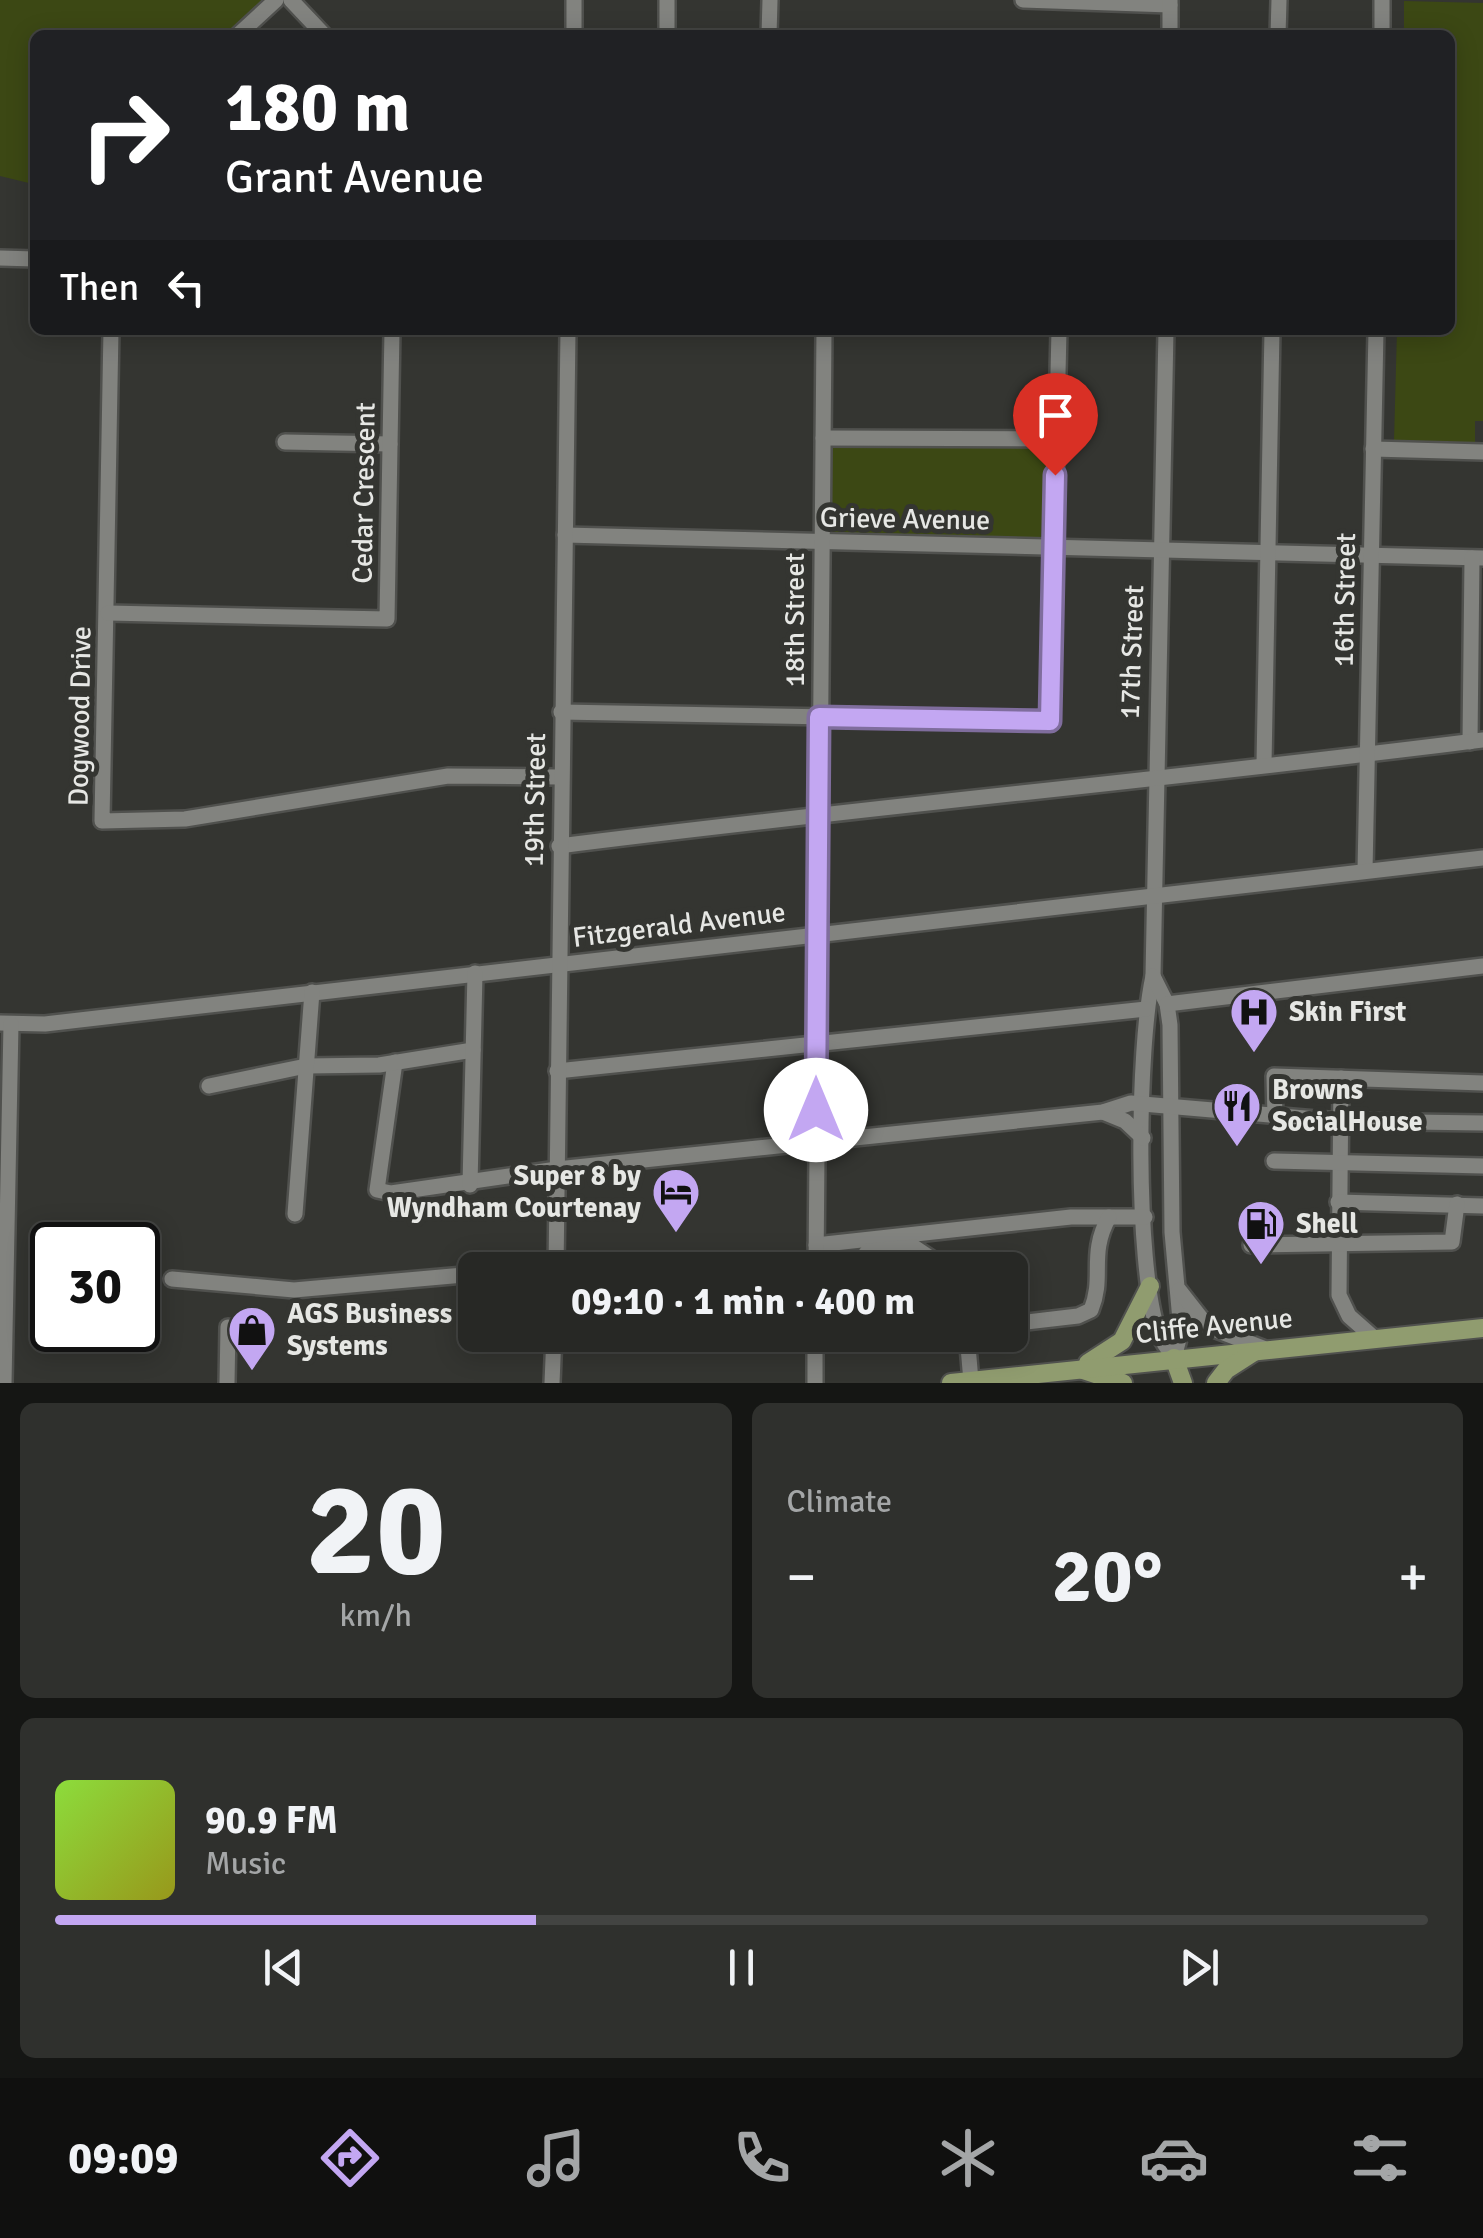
<!DOCTYPE html>
<html lang="en">
<head>
<meta charset="utf-8">
<style>
  body { margin:0; font-family:Signika,sans-serif; background:#2f302d; color:#f1f3f6; height:100vh; display:flex; flex-direction:column; font-size:38px; white-space:nowrap }
  * { box-sizing:border-box; margin:0 }
  p { font-size:32px; color:#a4a6a7 }
  .icon { flex:none; width:55px; height:55px; fill:none; stroke:currentColor; stroke-width:2; stroke-linecap:round; stroke-linejoin:round }
  .map { position:relative; height:1383px; overflow:hidden }
  .details { display:flex; flex-direction:column; gap:20px; padding:20px; background:#151614; flex:1 }
  .details>* { flex:none }
  .banner { position:absolute; left:30px; top:30px; width:1425px; height:305px; border-radius:15px; box-shadow:0 5px 25px #0003,0 0 0 2px #434442; background:#202124; color:#fff; overflow:hidden }
  .speed { position:absolute; left:30px; top:1222px; display:flex; gap:20px; font-size:50px; font-weight:700; text-align:center }
  .speed>* { display:grid; place-content:center; width:130px; height:130px; border-radius:50%; background:#272825; box-shadow:0 5px 25px #0003,0 0 0 2px #434442; line-height:1 }
  .speed .limit { border:5px solid #111; border-radius:15px; background:#fff; color:#111 }
  .pin { position:absolute; display:grid; place-items:center; width:85px; height:85px; color:#fff; margin:-102px -42px; border-radius:50% 50% 50% 0; rotate:-45deg; box-shadow:0 0 10px #0007 }
  .pin .icon { rotate:45deg }
  .me { position:absolute; width:110px; margin:-55px; rotate:0deg; stroke-linejoin:round; filter:drop-shadow(0 0 8px #0008) }
  .turn { display:flex; align-items:center; gap:35px; height:210px; padding:0 30px; font-size:45px }
  .turn .icon { width:130px; height:130px; stroke-width:2.5 }
  .turn b { display:block; font-size:70px; line-height:85px }
  .then { display:flex; align-items:center; height:95px; padding:0 30px; background:#0003; gap:20px; font-size:38px }
  .big { font-size:75px; font-weight:800; line-height:1.1 }
  .details .widget { flex:1; display:flex; flex-direction:column; justify-content:center; gap:15px; min-width:0; padding:0 35px; border-radius:15px; background:#2f302d }
  .details .dial { align-items:center; gap:0 }
  .dial b { font-size:130px; line-height:1 }
  .song { display:flex; align-items:center; gap:30px }
  .cover { width:120px; height:120px; border-radius:15px; background:linear-gradient(135deg,hsl(90 70% 55%),hsl(60 70% 35%)) }
  .played { height:10px; border-radius:5px; background:linear-gradient(90deg,#c3a7f2 35%,#434442 35%) }
  .keys { display:flex; justify-content:space-around; direction:ltr }
  .heat { display:flex; justify-content:space-between; align-items:center; font-size:55px; direction:ltr }
  .details .tiles { flex:1; display:grid; gap:20px; grid-template-columns:1fr 1fr }
  .widget:last-child { grid-column:span 2 }
  .trip { position:absolute; left:458px; top:1252px; width:570px; height:100px; border-radius:15px; background:#272825; box-shadow:0 5px 25px #0003,0 0 0 2px #434442; font-weight:800; line-height:100px; text-align:center }
  .tabs { display:flex; height:160px; justify-content:space-around; align-items:center; background:#10100f; color:#a4a6a7 }
  .tabs .icon { width:70px; height:70px }
  .tabs .current { color:#c3a7f2 }
  .tabs b { font-size:45px; color:#f1f3f6 }
  .map>svg:first-child { display:block }
  .green { fill:#3c4814 }
  .lines { fill:none; stroke-linecap:round; stroke-linejoin:round }
  .minor-casing { stroke:#50514e; stroke-width:20 }
  .major-casing { stroke:#50514e; stroke-width:22 }
  .minor { stroke:#82837f; stroke-width:15 }
  .major { stroke:#909c6f; stroke-width:18 }
  .route-casing { stroke:#7f6d9d; stroke-width:25 }
  .route { stroke:#c3a7f2; stroke-width:18 }
  .labels { text-anchor:middle; dominant-baseline:central; stroke-width:10; stroke-linejoin:round; paint-order:stroke }
  .street-label { font-size:28px; fill:#e6e7e4; stroke:#343531 }
  .poi-label { font-size:28px; font-weight:bold; fill:#e6e7e4; stroke:#343531; text-anchor:start }
</style>
</head>
<body>
<div class="map">
<svg width="1483" height="1383" viewBox="0 0 1483 1383">
  <rect width="100%" height="100%" fill="#343531"/>
  <g class="green">
    <polygon points="0,0 276,0 238,35 35,35 33,184 0,176"/>
    <polygon points="1404,1 1483,3 1483,421 1475,421 1475,443 1394,441 1397,330 1450,330 1450,35 1404,35"/>
    <polygon points="832,442 1047,443 1041,538 829,537"/>
  </g>
  <g class="lines">
    <g class="minor-casing">
      <g id="minor">
        <polyline points="291,0 324,35"/>
        <polyline points="1023,0 1170,5"/>
        <polyline points="238,35 276,0"/>
        <polyline points="574,35 574,0"/>
        <polyline points="667,35 667,0"/>
        <polyline points="769,35 770,0"/>
        <polyline points="1170,35 1170,0"/>
        <polyline points="1278,35 1279,0"/>
        <polyline points="1382,35 1382,0"/>
        <polyline points="0,258 35,259"/>
        <polyline points="111,330 102,821 185,819 448,776 560,777"/>
        <path d="M1166,330L1153,976C1137,1049 1135,1261 1158,1332C1161,1341 1169,1350 1174,1358"/>
        <polyline points="823,438 1056,439"/>
        <polyline points="285,442 390,444"/>
        <polyline points="1373,449 1483,452"/>
        <polyline points="565,535 1483,558"/>
        <polyline points="108,613 387,619 392,330"/>
        <polyline points="561,712 1050,721 1059,330"/>
        <polyline points="1470,742 1472,558"/>
        <polyline points="1264,764 1272,330"/>
        <path d="M559,846C866,807 1176,779 1483,740"/>
        <polyline points="1365,871 1376,330"/>
        <polyline points="1153,976 1167,1004 1170,1025 1172,1232 1181,1331 1174,1358"/>
        <polyline points="1167,1004 1483,966"/>
        <polyline points="0,1023 45,1024 1483,858"/>
        <polyline points="395,1062 377,1190 391,1193 557,1169 1103,1112 1131,1103 1340,1121 1483,1123"/>
        <polyline points="557,1071 1146,1009"/>
        <polyline points="1341,1078 1339,1295 1349,1316 1374,1338"/>
        <polyline points="209,1086 306,1066 379,1065 473,1050"/>
        <polyline points="1103,1112 1125,1121 1143,1138"/>
        <polyline points="1275,1117 1274,1076 1483,1083"/>
        <polyline points="1274,1161 1483,1166"/>
        <polyline points="470,1185 475,973"/>
        <polyline points="1338,1202 1483,1206"/>
        <polyline points="295,1214 312,992"/>
        <polyline points="816,1245 1071,1217 1145,1217"/>
        <polyline points="1251,1245 1452,1242 1457,1204"/>
        <polyline points="856,1266 868,1251 914,1247 932,1259 935,1270"/>
        <polyline points="816,1269 856,1266 857,1270"/>
        <polyline points="529,1270 556,1268"/>
        <polyline points="556,1270 568,330"/>
        <polyline points="816,1270 824,330"/>
        <polyline points="172,1279 294,1290 475,1274"/>
        <polyline points="1179,1290 1208,1327 1263,1348"/>
        <path d="M1010,1324L1078,1316L1091,1310C1105,1276 1088,1255 1109,1217"/>
        <polyline points="861,1335 865,1335"/>
        <polyline points="967,1335 971,1381"/>
        <polyline points="4,1383 11,1024"/>
        <polyline points="227,1383 228,1327"/>
        <polyline points="552,1383 554,1335"/>
        <polyline points="815,1383 815,1335"/>
      </g>
    </g>
    <g class="major-casing">
      <g id="major">
        <polyline points="1174,1358 1183,1383"/>
        <polyline points="1088,1363 1122,1341 1150,1286"/>
        <polyline points="1083,1370 1123,1383"/>
        <polyline points="951,1383 1483,1328"/>
        <polyline points="1216,1383 1226,1370 1254,1352"/>
      </g>
    </g>
    <use href="#minor" class="minor"/>
    <use href="#major" class="major"/>
  </g>
  <g class="lines">
    <g class="route-casing">
      <polyline id="route" points="816,1110 819,717 1050,721 1055,475"/>
    </g>
    <use href="#route" class="route"/>
  </g>
  <defs>
    <g id="hospital-pin" transform="scale(2.5)"><path d="M0 17L-7.5 6A9.5 9.5 0 1 1 7.5 6Z" fill="#c3a7f2" stroke="#343531"/><path d="M-5-5h3v3.5h4V-5h3V5h-3V1.5h-4V5h-3Z" fill="#111"/></g>
    <g id="restaurant-pin" transform="scale(2.5)"><path d="M0 17L-7.5 6A9.5 9.5 0 1 1 7.5 6Z" fill="#c3a7f2" stroke="#343531"/><path d="M-5-6h1v4h1v-4h1v4h1v-4h1v5L-1.5 .5V6h-2V.5L-5-1ZM5-6V6H3V1.5H1.5Q1.5-4 5-6Z" fill="#111"/></g>
    <g id="hotel-pin" transform="scale(2.5)"><path d="M0 17L-7.5 6A9.5 9.5 0 1 1 7.5 6Z" fill="#c3a7f2" stroke="#343531"/><path d="M-6-4.5h1.5V1H6V5H4.5V3h-9V5H-6ZM-4 0a1.8 1.8 0 1 1 3.6 0ZM.5 0V-2.5h3Q6-2.5 6 0Z" fill="#111"/></g>
    <g id="fuel-pin" transform="scale(2.5)"><path d="M0 17L-7.5 6A9.5 9.5 0 1 1 7.5 6Z" fill="#c3a7f2" stroke="#343531"/><path d="M-5.5-6h7V0h2V4h1.3V-2.5L3-4.5l.8-.8L6-3V5H2.5V1h-1V6h-7ZM-4.2-4.7v3.2H.2V-4.7Z" fill="#111"/></g>
    <g id="shop-pin" transform="scale(2.5)"><path d="M0 17L-7.5 6A9.5 9.5 0 1 1 7.5 6Z" fill="#c3a7f2" stroke="#343531"/><path d="M-5-2.5h2.3a2.7 3.5 0 0 1 5.4 0H5L5.5 6h-11ZM-1.5-2.5h3a1.5 2.3 0 0 0-3 0Z" fill="#111"/></g>
  </defs>
  <g fill-rule="evenodd">
    <use href="#hospital-pin" x="1254" y="1012"/>
    <use href="#restaurant-pin" x="1237" y="1106"/>
    <use href="#hotel-pin" x="676" y="1192"/>
    <use href="#fuel-pin" x="1261" y="1224"/>
    <use href="#shop-pin" x="252" y="1330"/>
  </g>
  <g class="labels">
    <g class="street-label">
      <text transform="translate(364 493) rotate(-89)">Cedar Crescent</text>
      <text transform="translate(905 519) rotate(1)">Grieve Avenue</text>
      <text transform="translate(1345 600) rotate(-89)">16th Street</text>
      <text transform="translate(795 620) rotate(-90)">18th Street</text>
      <text transform="translate(1132 652) rotate(-88)">17th Street</text>
      <text transform="translate(80 716) rotate(-89)">Dogwood Drive</text>
      <text transform="translate(535 800) rotate(-89)">19th Street</text>
      <text transform="translate(679 925) rotate(-7)">Fitzgerald Avenue</text>
      <text transform="translate(1214 1326) rotate(-6)">Cliffe Avenue</text>
    </g>
    <g class="poi-label">
      <text x="1289" y="1012">Skin First</text>
      <text x="1272" y="1090">Browns<tspan x="1272" dy="32">SocialHouse</tspan></text>
      <text x="641" y="1176" text-anchor="end">Super 8 by<tspan x="641" dy="32">Wyndham Courtenay</tspan></text>
      <text x="1296" y="1224">Shell</text>
      <text x="287" y="1314">AGS Business<tspan x="287" dy="32">Systems</tspan></text>
    </g>
  </g>
</svg>
<div class="speed"><div class="limit">30</div></div>
<div class="pin" style="left:1055px;top:475px;background:#d93025"><svg class="icon" aria-label="arrive" viewBox="0 0 24 24"><path d="M6 21V4h12l-3 4 3 4H6"/></svg></div>
<svg class="me" style="left:816px;top:1110px" viewBox="-20 -20 40 40"><circle r="19" fill="#fff"/><path d="M0-13L10 11 0 6-10 11z" fill="#c3a7f2"/></svg>
<div class="trip">09:10 · 1 min · 400 m</div>
<div class="banner">
<div class="turn"><svg class="icon" aria-label="right" viewBox="0 0 24 24"><path d="M7 20v-9h11M14 6l5 5-5 5"/></svg><div><b>180 m</b>Grant Avenue</div></div>
<div class="then">Then<svg class="icon" aria-label="left" viewBox="0 0 24 24"><path d="M17 20v-9H6M10 6l-5 5 5 5"/></svg></div>
</div>
</div>
<section class="details">
<div class="tiles">
<div class="widget dial"><b>20</b><p>km/h</p></div>
<div class="widget"><p>Climate</p>
<div class="heat"><a>−</a><b class="big">20°</b><a>+</a></div>
</div>
<div class="widget">
<div class="song"><i class="cover"></i><div><b>90.9 FM</b><p>Music</p></div></div>
<div class="played"></div>
<div class="keys"><svg class="icon" aria-label="previous" viewBox="0 0 24 24"><path d="M18 5L8 12l10 7zM5 5v14"/></svg><svg class="icon" aria-label="pause" viewBox="0 0 24 24"><path d="M8 5v14M16 5v14"/></svg><svg class="icon" aria-label="next" viewBox="0 0 24 24"><path d="M6 5l10 7-10 7zM19 5v14"/></svg></div>
</div>
</div>
</section>
<nav class="tabs">
<b>09:09</b>
<svg class="icon current" aria-label="directions" viewBox="0 0 24 24"><path d="M12 3l9 9-9 9-9-9zM9 14v-3h6M13 9l2 2-2 2"/></svg>
<svg class="icon" aria-label="music" viewBox="0 0 24 24"><path d="M9 18V5l10-2v13"/><circle cx="6" cy="18" r="3"/><circle cx="16" cy="16" r="3"/></svg>
<svg class="icon" aria-label="phone" viewBox="0 0 24 24"><path d="M5 4h4l2 5-3 2q2 4 5 5l2-3 5 2v4C11 20 4 13 5 4z"/></svg>
<svg class="icon" aria-label="climate" viewBox="0 0 24 24"><path d="M12 3v18M4 7l16 10M4 17L20 7"/></svg>
<svg class="icon" aria-label="car" viewBox="0 0 24 24"><path d="M5 17H2v-5l4-1 3-4h7l3 4 3 1v5h-3M9 17h6M6 11h13"/><circle cx="7" cy="17" r="2"/><circle cx="17" cy="17" r="2"/></svg>
<svg class="icon" aria-label="filters" viewBox="0 0 24 24"><path d="M4 7h16M4 17h16"/><circle cx="9" cy="7" r="2"/><circle cx="15" cy="17" r="2"/></svg>
</nav>
</body>
</html>
